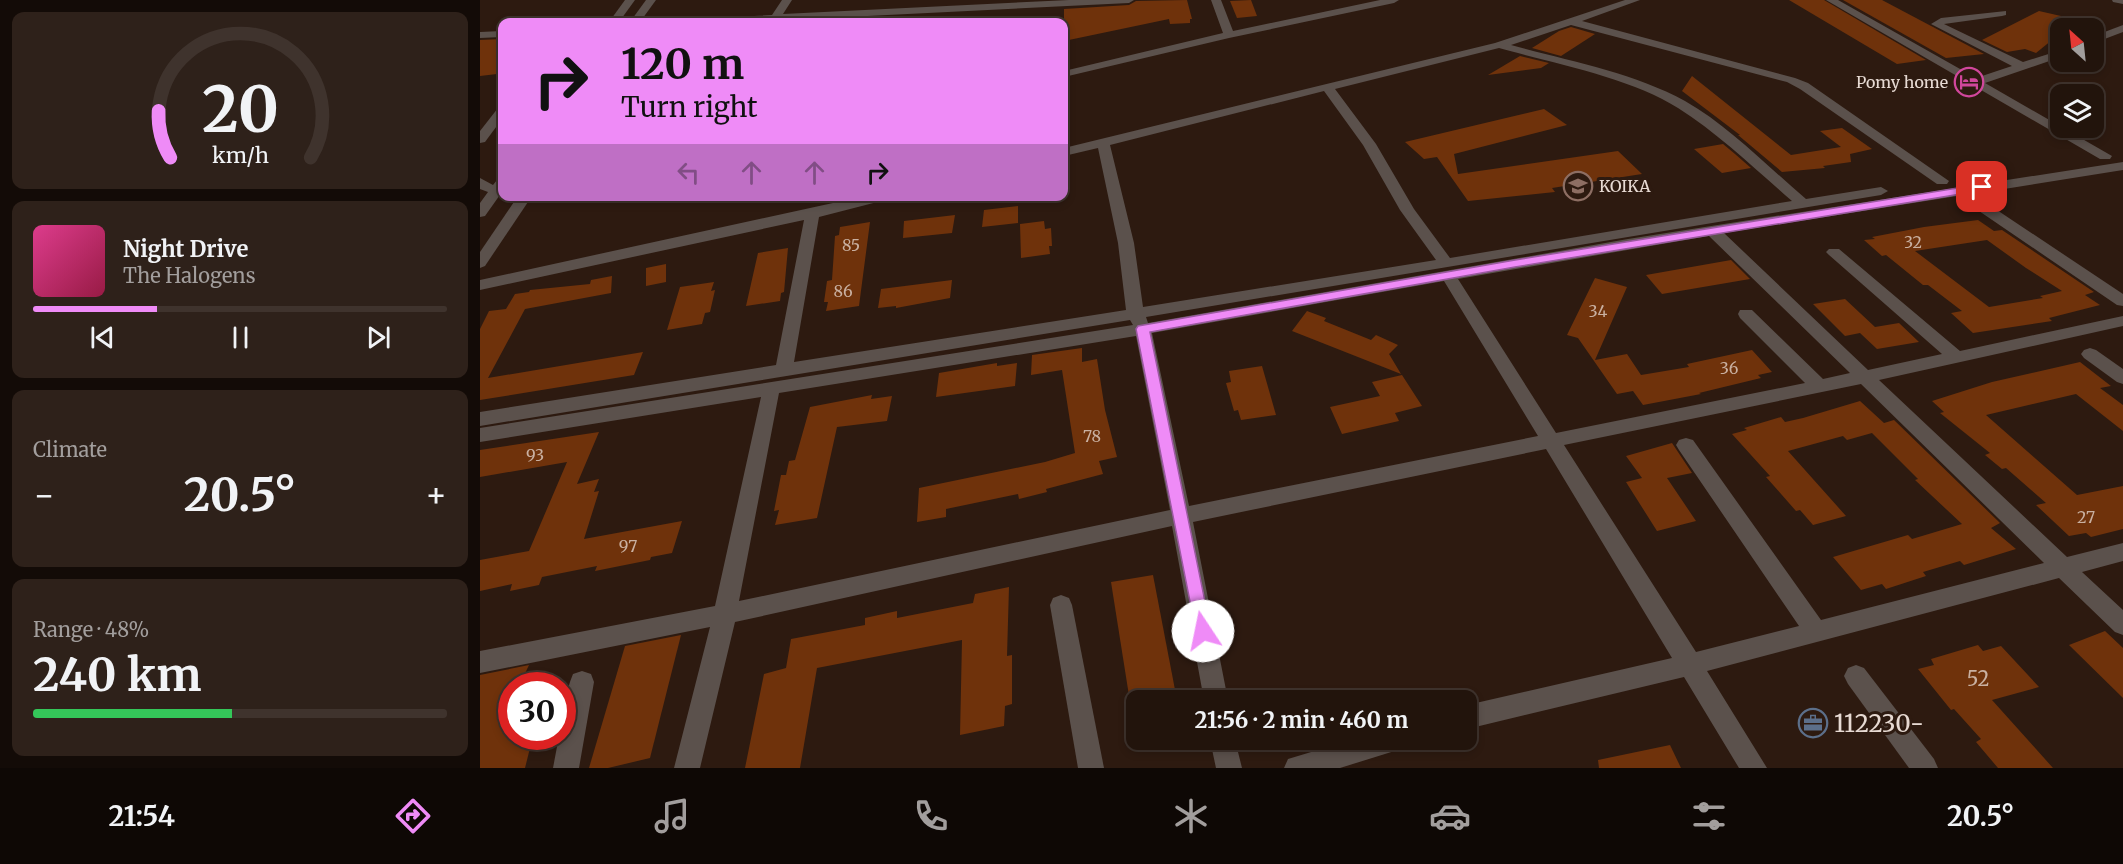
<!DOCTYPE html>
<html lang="en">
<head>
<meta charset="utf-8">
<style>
  body { margin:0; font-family:Merriweather,serif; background:#2e211a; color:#f1f3f6; height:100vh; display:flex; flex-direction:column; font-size:22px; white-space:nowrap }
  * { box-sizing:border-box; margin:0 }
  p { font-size:20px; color:#a29e9d }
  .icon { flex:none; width:33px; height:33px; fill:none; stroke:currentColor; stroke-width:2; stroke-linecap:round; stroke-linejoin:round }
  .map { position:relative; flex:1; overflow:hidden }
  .drawer { display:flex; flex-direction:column; gap:12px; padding:12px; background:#130b07; width:480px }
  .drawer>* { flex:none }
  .hud { position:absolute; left:18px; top:18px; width:570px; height:183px; border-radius:12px; box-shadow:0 3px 9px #0003,0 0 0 2px #3f332d; background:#ef8bf7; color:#111; overflow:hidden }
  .needle { width:39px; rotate:333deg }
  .controls { position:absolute; left:1570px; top:18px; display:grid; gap:12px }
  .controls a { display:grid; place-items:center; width:54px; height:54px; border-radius:12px; background:#22140c; box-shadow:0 3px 9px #0003,0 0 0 2px #3f332d; font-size:30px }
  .speed { position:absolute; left:18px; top:672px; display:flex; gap:12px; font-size:30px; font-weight:700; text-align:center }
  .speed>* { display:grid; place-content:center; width:78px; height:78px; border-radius:50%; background:#22140c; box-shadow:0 3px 9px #0003,0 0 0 2px #3f332d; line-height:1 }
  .speed .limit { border:9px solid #d22; background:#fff; color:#111 }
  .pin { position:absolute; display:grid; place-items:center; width:51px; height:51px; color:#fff; margin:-26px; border-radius:12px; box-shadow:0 3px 9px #0006 }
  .me { position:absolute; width:66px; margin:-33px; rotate:349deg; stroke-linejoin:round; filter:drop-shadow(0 0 4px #0008) }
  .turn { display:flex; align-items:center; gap:21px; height:126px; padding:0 24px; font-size:27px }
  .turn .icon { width:78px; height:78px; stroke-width:2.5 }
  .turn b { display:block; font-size:42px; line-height:51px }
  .lanes { display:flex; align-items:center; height:57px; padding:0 24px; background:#0003; justify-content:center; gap:30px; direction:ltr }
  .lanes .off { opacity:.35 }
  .big { font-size:45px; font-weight:700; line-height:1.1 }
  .drawer .widget { flex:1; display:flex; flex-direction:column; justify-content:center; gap:9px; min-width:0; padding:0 21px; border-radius:12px; background:#2e211a }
  .drawer .dial { align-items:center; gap:0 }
  .dial svg { height:156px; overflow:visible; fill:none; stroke:#3f332d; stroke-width:7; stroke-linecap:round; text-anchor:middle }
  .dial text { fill:#f1f3f6; stroke:none }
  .song { display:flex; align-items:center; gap:18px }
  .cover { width:72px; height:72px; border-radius:9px; background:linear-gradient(135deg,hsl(330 70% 55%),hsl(340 70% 35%)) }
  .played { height:6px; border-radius:3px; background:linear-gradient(90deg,#ef8bf7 30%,#3f332d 30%) }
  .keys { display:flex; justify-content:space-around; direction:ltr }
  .heat { display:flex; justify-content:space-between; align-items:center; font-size:33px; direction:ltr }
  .charge { height:9px; border-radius:4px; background:linear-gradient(90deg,#34c759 48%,#3f332d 0) }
  .trip { position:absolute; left:646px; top:690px; width:351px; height:60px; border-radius:12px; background:#22140c; box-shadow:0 3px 9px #0003,0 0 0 2px #3f332d; font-weight:700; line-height:60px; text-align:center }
  .tab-bar { display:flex; height:96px; justify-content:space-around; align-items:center; background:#0e0805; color:#a29e9d }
  .tab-bar .icon { width:42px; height:42px }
  .tab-bar .on { color:#ef8bf7 }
  .tab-bar b { font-size:27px; color:#f1f3f6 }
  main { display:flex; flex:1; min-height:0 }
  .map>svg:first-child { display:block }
  .building { fill:#6f320b; fill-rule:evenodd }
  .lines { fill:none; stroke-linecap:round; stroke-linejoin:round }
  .minor { fill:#5b514c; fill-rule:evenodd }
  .route { fill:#ef8bf7; stroke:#9b5aa1; stroke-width:1.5 }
  .labels { text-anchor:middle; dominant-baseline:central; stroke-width:6; stroke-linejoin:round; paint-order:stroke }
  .far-poi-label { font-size:16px; fill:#e7dad3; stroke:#2d1a10; text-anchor:end }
  .number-label { font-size:16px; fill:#c9b0a1 }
  .near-number-label { font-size:20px; fill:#c9b0a1 }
  .near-poi-label { font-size:24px; fill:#e7dad3; stroke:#2d1a10; text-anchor:start }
</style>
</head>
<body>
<main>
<section class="drawer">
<div class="widget dial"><svg viewBox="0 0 100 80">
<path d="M14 69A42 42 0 1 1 86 69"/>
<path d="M14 69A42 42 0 0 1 8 45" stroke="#ef8bf7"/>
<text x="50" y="56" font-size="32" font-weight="700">20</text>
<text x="50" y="72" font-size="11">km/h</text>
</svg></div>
<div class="widget">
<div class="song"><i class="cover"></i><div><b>Night Drive</b><p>The Halogens</p></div></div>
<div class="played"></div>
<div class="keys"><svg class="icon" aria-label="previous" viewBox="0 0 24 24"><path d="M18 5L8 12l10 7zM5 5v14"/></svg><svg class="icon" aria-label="pause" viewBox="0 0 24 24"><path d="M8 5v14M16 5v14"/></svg><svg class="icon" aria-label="next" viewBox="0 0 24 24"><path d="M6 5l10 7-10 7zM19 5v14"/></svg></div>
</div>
<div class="widget"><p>Climate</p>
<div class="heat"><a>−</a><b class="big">20.5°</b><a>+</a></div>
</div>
<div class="widget"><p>Range · 48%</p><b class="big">240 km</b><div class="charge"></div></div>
</section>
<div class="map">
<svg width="1643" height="768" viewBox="0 0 1643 768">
  <rect width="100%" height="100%" fill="#2d1a10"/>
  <g class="building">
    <polygon points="707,0 712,19 710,19 710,23 690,24 689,19 584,41 584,9 649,5 656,1"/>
    <polygon points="771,0 777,16 757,18 750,1"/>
    <polygon points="1309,0 1344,0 1446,60 1417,64"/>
    <polygon points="1363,0 1402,0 1504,54 1466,58"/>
    <polygon points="1559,11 1581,16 1581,42 1572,40 1556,53 1545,49 1527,52 1502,40"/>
    <polygon points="1091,27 1115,34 1081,56 1052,48 1079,31"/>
    <polygon points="22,39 22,67 17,74 0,76 0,40"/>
    <polygon points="1040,56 1069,63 1061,68 1008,75"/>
    <polygon points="1212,76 1311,155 1361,147 1340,131 1362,128 1392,149 1370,154 1371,162 1343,166 1345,168 1302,172 1258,135 1260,135 1202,91"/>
    <polygon points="1064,109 1087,125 974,154 978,174 1138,151 1162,174 1072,188 1075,192 988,201 957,157 944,159 925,142"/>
    <polygon points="1243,144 1255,154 1271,168 1242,173 1214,149"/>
    <polygon points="538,206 538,223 502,227 504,210"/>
    <polygon points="475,215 472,233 423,238 424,221"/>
    <path d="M1498,220L1514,231L1522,230L1614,292L1605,295L1620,305L1569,318L1572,321L1493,333L1471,313L1482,311L1448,285H1443L1406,255L1402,256L1384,240L1395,239L1392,237L1444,227ZM1507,240L1546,268L1582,291L1560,296L1563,298L1509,307L1435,251Z"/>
    <polygon points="564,221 565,229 571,228 572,246 569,246 570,254 541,258 540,224"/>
    <polygon points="390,222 379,306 346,311 348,302 344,302 347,281 352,280 355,236 359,235 360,227"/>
    <polygon points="308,248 304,292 301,293 300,301 266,306 278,253"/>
    <polygon points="1251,260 1270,279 1182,294 1166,275"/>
    <polygon points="186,264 186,282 166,286 166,268"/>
    <polygon points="132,276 131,293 45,309 8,378 163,352 154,375 0,400 0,329 9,311 26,309 35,294 49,292 50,290 110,284 111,280"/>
    <polygon points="1115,278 1147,287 1115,360 1147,354 1161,375 1209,367 1207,364 1272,350 1292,372 1278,375 1281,378 1219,393 1221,394 1163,405 1153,391 1137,394 1098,338 1087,335"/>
    <polygon points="472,280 470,298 416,308 416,306 398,308 401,289"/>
    <polygon points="234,282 231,291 235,290 230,312 225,313 222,324 187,330 200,287"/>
    <polygon points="1365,299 1395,327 1419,323 1439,342 1397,349 1380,333 1365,336 1333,304"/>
    <polygon points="827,311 846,318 844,321 891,340 896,335 918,345 909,354 921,374 812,331"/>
    <polygon points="602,348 602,362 617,359 625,410 637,457 619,461 623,474 566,489 567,492 539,499 538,494 466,509 466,517 437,522 439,488 565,462 595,453 582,370 551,375 552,355"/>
    <polygon points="1600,362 1631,386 1620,388 1643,405 1643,431 1596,394 1506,415 1597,495 1643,486 1643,529 1611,537 1606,533 1589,536 1556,505 1566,503 1526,468 1522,469 1505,455 1510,453 1460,413 1464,412 1452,401 1512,382"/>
    <polygon points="517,363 517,366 537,363 535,386 456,397 459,373"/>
    <polygon points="782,366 796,415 761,420 758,410 754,411 746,383 751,382 749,371"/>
    <polygon points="922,375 942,406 915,413 919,421 862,434 850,407 900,396 892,382"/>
    <polygon points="392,395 391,399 412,396 407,421 357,427 337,518 295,525 299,510 294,511 301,475 306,475 309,461 315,460 330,407"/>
    <polygon points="1380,401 1404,423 1414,420 1520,523 1511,528 1536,549 1484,565 1480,561 1443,572 1446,576 1406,589 1402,584 1381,590 1353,557 1428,535 1432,539 1482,524 1435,480 1438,479 1392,433 1367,440 1363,436 1308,451 1366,516 1333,525 1320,510 1316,511 1286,477 1290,476 1252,434 1267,430 1264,428 1301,417 1305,422 1323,418"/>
    <polygon points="119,432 97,484 119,479 114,492 119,491 104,539 202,521 192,553 171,557 170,560 115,571 117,566 62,577 59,585 30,591 32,584 0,591 0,560 49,551 87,462 0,477 0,450"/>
    <polygon points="1192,443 1212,473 1187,478 1216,521 1177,531 1146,482 1162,478 1146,456"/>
    <polygon points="673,575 696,695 650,702 631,582"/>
    <polygon points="529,587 527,656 532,655 532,704 525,706 524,726 480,735 482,640 337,668 320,768 265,768 284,674 306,668 311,639 385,625 385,618 417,611 417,618 493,603 495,594"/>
    <polygon points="1625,631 1643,648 1643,698 1589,645"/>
    <polygon points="201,635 170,758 128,768 109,768 145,646"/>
    <polygon points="1498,645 1503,651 1521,646 1559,687 1512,700 1573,768 1518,768 1496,742 1501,739 1474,709 1471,710 1438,669 1454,665 1451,659"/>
    <polygon points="49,665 39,686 32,686 32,736 53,736 45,768 0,768 0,675"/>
    <polygon points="1190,745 1201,768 1119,768 1118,760"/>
  </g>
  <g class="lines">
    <g class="minor">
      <polygon points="145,0 155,0 139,22 129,22"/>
      <polygon points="166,0 176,0 160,22 150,22"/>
      <polygon points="302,0 312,0 303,14 589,0 654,0 649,3 266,22 209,22 214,19 292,15"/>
      <polygon points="731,0 741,0 753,31 900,0 919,0 914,3 749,38 584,77 584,71 743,33"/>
      <path d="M1145,0H1160L1102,21L1315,78L1328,83L1469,181L1467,184H1457L1320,89L1307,82L1091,25L1031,45C1088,61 1152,72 1205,101C1249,126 1287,166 1326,199L1401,187L1408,191L1401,195L666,317L668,323L1148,239L1643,162V170L1493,194L1643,294V306L1637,305L1477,196L1244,233L1388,370L1462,354L1349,255L1346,252L1349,249H1359L1480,351L1643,316V326L1399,380L1587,557L1643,543V561L1602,572L1643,610V635L1635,632L1579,578L1227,671L1287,768H1259L1204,677L987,729V705L1192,658L1066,449L713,522L748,700H724L692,526L255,622L220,768H194L230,627L0,673V651L235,606L281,397L0,442V428L653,325L650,320L0,426V412L296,365L324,220L0,290V280L385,196H411L409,199L339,217L314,362L646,310L638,243L618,148L584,156V148L1015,43ZM1019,48C1072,63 1152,78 1198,108C1239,134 1275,169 1312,201L970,258L934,209L896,144L855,89ZM844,91L883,145L920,210L956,260L663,307L654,243L630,145ZM1229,236L1370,373L1343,379L1272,310H1260L1258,314L1260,318L1325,383L1076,433L978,279ZM964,281L1058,436L709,506L672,333ZM656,336L690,510L259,601L299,393ZM1381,384L1564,563L1341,620L1213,440L1206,438L1199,440L1196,445L1199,450L1319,626L1216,652L1084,445Z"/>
      <polygon points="1346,0 1358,0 1496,78 1532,66 1451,24 1461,18 1526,11 1526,15 1522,16 1464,24 1543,62 1581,50 1581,57 1505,83 1632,156 1630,159 1620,159"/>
      <polygon points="1632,0 1643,0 1643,4 1633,2"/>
      <polygon points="1643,25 1643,32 1614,43 1614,36"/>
      <polygon points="22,31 22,37 0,38 0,32"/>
      <polygon points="22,107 22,119 5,142 0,143 0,131 18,108"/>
      <polygon points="0,178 13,185 17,180 22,179 22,192 5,216 0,217 0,203 8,192 0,189"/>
      <polygon points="38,196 52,196 5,266 0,268 0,252"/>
      <polygon points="1610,348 1616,350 1643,369 1643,384 1637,382 1604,358 1601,354 1604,350"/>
      <polygon points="581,595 589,598 592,605 624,768 598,768 570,605 573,598"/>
      <polygon points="1376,665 1384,668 1454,759 1458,768 1429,768 1368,684 1364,676 1368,668"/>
      <path d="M102,671L111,674L114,682L99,768H73L79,736H82C82,716 85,693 93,674Z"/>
      <polygon points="730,740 755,740 762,768 736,768"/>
      <polygon points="871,740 925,740 921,749 860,768 804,768 808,759"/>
    </g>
  </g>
  <polygon class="route" points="1502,184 1507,187 1505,190 1035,267 670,332 731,631 729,637 723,639 717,637 656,329 658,326 1035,260"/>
  <defs>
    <g id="hotel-ring" transform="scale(1.5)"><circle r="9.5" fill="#2d1a10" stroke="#d1479c" stroke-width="1.5"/><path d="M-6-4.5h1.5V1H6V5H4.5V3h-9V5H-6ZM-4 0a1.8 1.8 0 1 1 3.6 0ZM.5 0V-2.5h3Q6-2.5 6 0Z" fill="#d1479c"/></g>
    <g id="school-ring" transform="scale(1.5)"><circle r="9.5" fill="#2d1a10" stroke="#8d6e63" stroke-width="1.5"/><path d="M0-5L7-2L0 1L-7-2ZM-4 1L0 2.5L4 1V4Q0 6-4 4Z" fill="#8d6e63"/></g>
    <g id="office-ring" transform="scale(1.5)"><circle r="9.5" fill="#2d1a10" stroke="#5c6f8a" stroke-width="1.5"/><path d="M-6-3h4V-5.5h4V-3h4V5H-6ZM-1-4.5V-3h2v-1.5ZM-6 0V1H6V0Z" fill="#5c6f8a"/></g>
  </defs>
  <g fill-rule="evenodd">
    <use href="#hotel-ring" x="1489" y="82"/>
    <use href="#school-ring" x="1098" y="186"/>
    <use href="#office-ring" x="1333" y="723"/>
  </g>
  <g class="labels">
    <g class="far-poi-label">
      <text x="1468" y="82">Pomy home</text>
      <text x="1119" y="186" text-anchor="start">KOIKA</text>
    </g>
    <g class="number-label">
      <text x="1433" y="242">32</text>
      <text x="371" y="245">85</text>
      <text x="363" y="291">86</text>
      <text x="1118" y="311">34</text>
      <text x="1249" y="368">36</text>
      <text x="612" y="436">78</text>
      <text x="55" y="455">93</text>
      <text x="1606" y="517">27</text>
      <text x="148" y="546">97</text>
    </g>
    <g class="near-number-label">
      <text x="1498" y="678">52</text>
    </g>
    <g class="near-poi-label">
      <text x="1354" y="723">112230-</text>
    </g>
  </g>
</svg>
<div class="controls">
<a><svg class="needle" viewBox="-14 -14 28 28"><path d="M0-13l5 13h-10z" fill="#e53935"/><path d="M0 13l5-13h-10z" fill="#a29e9d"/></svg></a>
<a><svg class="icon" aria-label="layers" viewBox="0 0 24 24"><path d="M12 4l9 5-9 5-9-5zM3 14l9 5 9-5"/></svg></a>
</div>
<div class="speed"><div class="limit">30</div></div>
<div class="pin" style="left:1502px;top:187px;background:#d93025"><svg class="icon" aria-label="arrive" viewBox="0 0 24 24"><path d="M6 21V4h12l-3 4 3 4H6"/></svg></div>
<svg class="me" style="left:723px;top:631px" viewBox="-20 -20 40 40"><circle r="19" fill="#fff"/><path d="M0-13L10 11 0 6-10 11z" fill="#ef8bf7"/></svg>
<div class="trip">21:56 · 2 min · 460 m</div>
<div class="hud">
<div class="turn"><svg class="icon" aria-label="right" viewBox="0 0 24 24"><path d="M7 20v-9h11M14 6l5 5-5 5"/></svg><div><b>120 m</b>Turn right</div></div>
<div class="lanes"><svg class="icon off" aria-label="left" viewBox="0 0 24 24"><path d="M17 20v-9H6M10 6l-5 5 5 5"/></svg><svg class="icon off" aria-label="ahead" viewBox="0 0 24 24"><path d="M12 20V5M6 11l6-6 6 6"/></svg><svg class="icon off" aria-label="ahead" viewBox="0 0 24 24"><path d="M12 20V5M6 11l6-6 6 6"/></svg><svg class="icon" aria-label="right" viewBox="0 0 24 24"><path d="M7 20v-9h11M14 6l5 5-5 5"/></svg></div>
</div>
</div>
</main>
<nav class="tab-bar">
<b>21:54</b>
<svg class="icon on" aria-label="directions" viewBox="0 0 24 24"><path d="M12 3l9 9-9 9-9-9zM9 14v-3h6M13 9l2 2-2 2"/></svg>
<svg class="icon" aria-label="music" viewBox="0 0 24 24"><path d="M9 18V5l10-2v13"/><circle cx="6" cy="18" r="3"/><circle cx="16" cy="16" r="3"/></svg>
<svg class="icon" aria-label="phone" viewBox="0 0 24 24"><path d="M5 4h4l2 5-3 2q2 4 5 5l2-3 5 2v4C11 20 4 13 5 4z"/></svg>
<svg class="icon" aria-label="climate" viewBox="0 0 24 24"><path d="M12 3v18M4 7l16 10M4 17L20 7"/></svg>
<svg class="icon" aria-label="car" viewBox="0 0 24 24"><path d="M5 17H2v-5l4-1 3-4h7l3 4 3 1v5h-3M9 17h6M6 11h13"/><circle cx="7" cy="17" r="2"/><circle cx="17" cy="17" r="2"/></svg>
<svg class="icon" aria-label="filters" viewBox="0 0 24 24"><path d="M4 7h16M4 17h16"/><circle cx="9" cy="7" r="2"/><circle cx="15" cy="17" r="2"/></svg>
<b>20.5°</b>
</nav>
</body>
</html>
